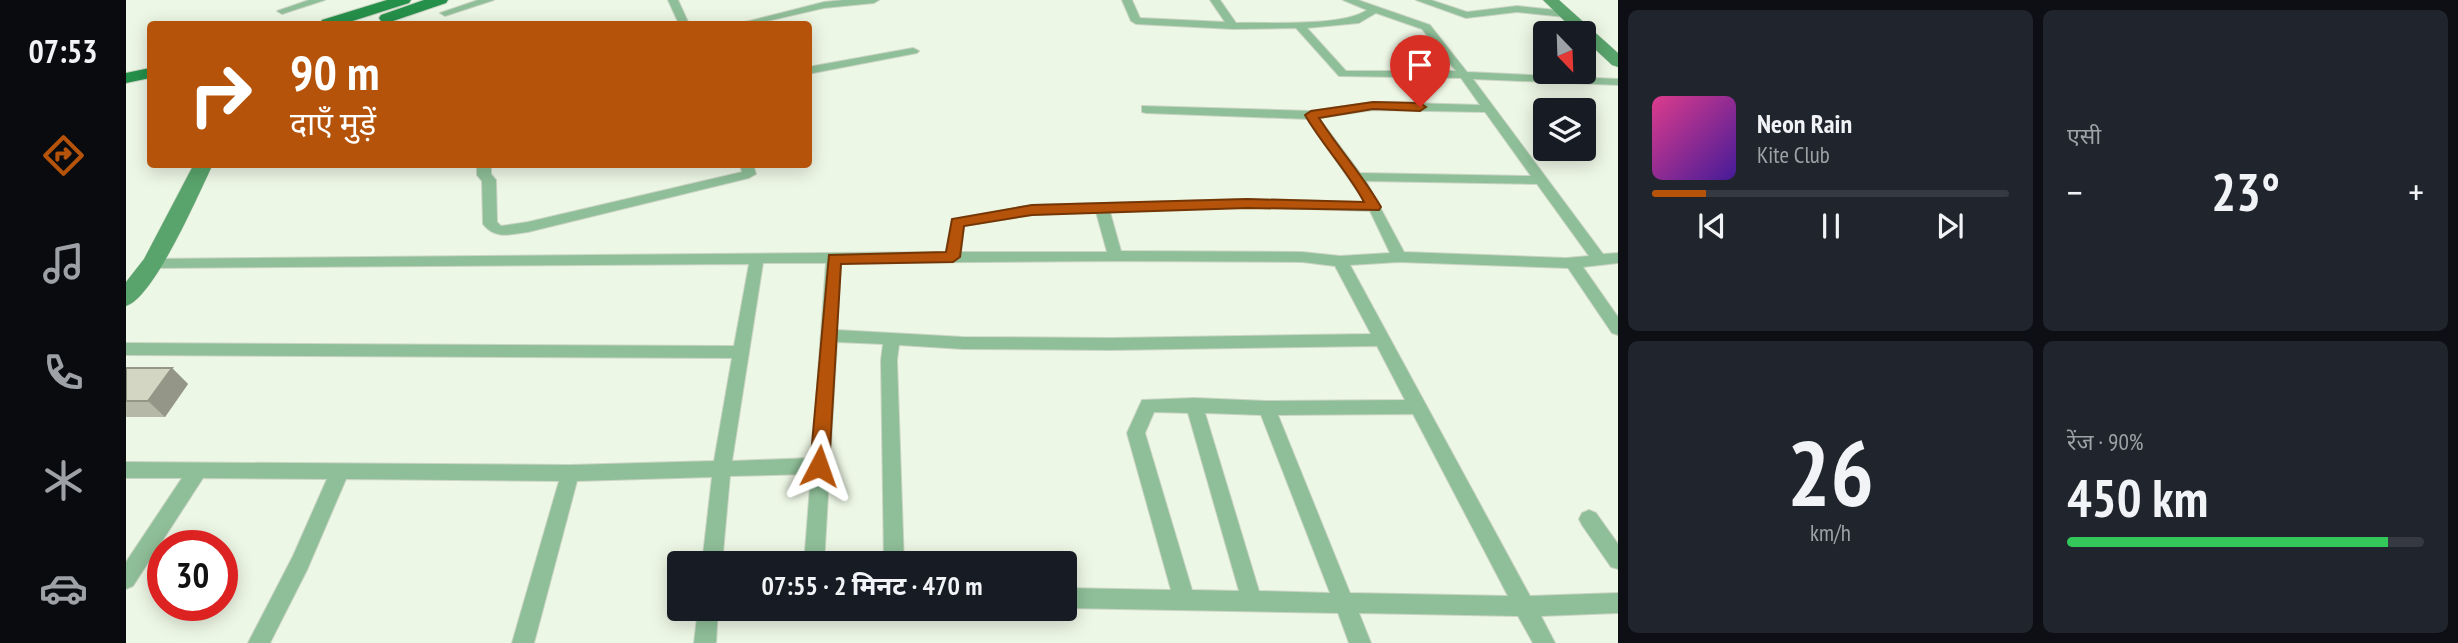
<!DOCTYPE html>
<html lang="hi">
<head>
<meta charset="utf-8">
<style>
  body { margin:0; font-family:"PT Sans Narrow","Noto Sans Devanagari",sans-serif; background:#20242c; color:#f1f3f6; height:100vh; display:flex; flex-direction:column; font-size:26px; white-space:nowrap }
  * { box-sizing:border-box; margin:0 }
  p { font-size:23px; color:#9ea1a6 }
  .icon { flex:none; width:38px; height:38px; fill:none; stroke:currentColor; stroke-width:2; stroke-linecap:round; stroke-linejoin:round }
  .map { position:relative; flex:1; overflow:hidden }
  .side { display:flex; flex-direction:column; gap:10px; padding:10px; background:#0d0f14; width:840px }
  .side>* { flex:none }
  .banner { position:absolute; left:21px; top:21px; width:665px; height:147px; border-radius:7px; box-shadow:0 4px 18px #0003; background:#b45309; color:#fff; overflow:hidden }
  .needle { width:46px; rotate:157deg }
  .tools { position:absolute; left:1407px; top:21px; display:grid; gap:14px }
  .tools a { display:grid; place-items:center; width:63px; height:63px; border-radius:7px; background:#171b24; box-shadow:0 4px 18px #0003; font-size:35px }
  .speed { position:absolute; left:21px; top:530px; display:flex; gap:14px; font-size:35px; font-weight:700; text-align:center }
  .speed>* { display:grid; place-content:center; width:91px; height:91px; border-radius:50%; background:#171b24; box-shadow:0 4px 18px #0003; line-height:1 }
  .speed .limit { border:10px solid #d22; background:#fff; color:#111 }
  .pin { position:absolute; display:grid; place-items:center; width:60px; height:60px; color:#fff; margin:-72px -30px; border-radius:50% 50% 50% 0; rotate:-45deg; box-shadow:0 0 7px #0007 }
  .pin .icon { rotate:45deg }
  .me { position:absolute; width:77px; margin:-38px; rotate:4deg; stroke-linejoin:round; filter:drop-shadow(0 0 5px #0008) }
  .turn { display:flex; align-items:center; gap:24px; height:147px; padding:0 28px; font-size:32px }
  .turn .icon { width:91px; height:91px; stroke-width:2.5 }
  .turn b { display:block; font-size:49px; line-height:60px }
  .big { font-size:52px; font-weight:700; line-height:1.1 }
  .side .tile { flex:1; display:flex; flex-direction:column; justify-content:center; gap:10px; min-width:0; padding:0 24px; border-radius:10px; background:#20242c }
  .side .dial { align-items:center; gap:0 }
  .dial b { font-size:91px; line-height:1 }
  .song { display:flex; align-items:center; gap:21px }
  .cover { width:84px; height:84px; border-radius:10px; background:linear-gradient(135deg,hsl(330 70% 55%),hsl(260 70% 35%)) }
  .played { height:7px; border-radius:4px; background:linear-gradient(90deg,#b45309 15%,#363941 15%) }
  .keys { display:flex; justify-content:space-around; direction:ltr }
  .heat { display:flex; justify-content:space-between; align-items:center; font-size:38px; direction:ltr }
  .charge { height:10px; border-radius:5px; background:linear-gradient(90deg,#34c759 90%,#363941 0) }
  .side .tiles { flex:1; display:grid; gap:10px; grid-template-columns:repeat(2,1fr) }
  .trip { position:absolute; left:541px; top:551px; width:410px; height:70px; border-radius:7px; background:#171b24; box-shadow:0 4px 18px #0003; font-weight:700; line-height:70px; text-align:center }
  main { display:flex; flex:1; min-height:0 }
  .tab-bar { display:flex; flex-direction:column; width:126px; justify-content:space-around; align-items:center; background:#090b0e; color:#9ea1a6 }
  .tab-bar .icon { width:49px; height:49px }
  .tab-bar .selected { color:#b45309 }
  .tab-bar b { font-size:32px; color:#f1f3f6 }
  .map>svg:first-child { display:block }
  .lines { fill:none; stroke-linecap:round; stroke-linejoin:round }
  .street-casing { stroke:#cbd4c4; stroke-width:2 }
  .secondary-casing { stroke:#cbd4c4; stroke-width:1 }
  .primary-casing { stroke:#cbd4c4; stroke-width:2 }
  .street { fill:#8fbf98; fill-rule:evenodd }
  .secondary { fill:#59a46c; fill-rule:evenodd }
  .primary { fill:#25904a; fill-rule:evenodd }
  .wall { fill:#b5b8a7 }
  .shaded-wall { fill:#949688 }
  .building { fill:#d3d6c2; stroke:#949688; stroke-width:2 }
  .route { fill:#b45309; stroke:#753606; stroke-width:2 }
</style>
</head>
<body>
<main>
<nav class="tab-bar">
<b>07:53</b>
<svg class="icon selected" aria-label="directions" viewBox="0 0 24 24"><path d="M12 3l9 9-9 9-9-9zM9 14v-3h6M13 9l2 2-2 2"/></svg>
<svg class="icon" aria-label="music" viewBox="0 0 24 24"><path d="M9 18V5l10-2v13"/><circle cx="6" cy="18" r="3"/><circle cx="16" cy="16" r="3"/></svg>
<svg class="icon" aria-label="phone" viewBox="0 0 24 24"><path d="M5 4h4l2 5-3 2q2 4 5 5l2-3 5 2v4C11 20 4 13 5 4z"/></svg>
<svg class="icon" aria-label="climate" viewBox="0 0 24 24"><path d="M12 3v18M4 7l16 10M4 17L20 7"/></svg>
<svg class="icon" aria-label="car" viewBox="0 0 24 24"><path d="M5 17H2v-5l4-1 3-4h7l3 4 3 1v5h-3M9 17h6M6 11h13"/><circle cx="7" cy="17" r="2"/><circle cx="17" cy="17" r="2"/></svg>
</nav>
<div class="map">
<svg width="1492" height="643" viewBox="0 0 1492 643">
  <rect width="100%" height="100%" fill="#edf7e5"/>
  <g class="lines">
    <g class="street-casing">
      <g id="street">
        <polygon points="183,0 199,0 156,14 151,11"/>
        <polygon points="352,0 368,0 319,16 314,13"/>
        <polygon points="542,0 552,0 563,24 553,24"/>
        <polygon points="717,0 753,0 748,3 698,8 628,24 611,24 698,2"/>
        <path d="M996,0H1006L1014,18L1099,22L1084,0H1094L1110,23C1143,22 1215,27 1241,10L1217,0H1232L1304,25L1341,72L1492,79V85L1347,79L1477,254L1492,253V263L1457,267L1492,317V335L1486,333L1442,268L1273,262L1224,265L1404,596L1492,593V613L1415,616L1429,643H1407L1392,616L1233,613L1245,643H1223L1212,613L938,608V588L1045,590L1001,433L1016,400L1068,398L1141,401L1279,400L1251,346L985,350L837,349L773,345L771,360L778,564H758L755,360L757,344L711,342L698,564H678L685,474L604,476L596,564H576L586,477L451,481L408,643H386L433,481L220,479L181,570L144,643H122L167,556L201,479L77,478L7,586L0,589V562L56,478H0V462L444,465L588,461L606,358L0,355V343L608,346L623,264L27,268L22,267L20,263L22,259L820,252L826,219L906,205L1121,199L1239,202L1181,119L1020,113L1016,112V106L1185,111L1247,102L1354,105L1335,78L1213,76L1170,28L1107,29L1010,24L1005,21ZM1250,13L1296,29L1330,71H1220L1181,28L1233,23ZM1247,110L1359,112L1405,176L1234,173L1193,118ZM1240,181L1411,184L1463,256L1440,258L1278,252ZM1121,207L1244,211L1264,253L1214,256L1176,252L995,251L984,212ZM970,212L981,252H835L838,226L906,215ZM989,261L1176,262L1209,266L1245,334L985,338L837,337L711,330L715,263ZM637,263H700L686,458L606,461ZM1028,412L1062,413L1113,591L1066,590L1019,433ZM1079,413L1135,415L1204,593L1133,591ZM1287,414L1382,596L1224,593L1152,415Z"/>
        <polygon points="1290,0 1305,0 1341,12 1391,6 1439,11 1444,14 1439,17 1391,12 1340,18"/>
        <polygon points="787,48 793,51 791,53 682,74 682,67"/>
        <path d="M351,164H365V174L370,180L371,222L375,226L402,222L616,172L614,164H627L630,174L623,178L402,232C384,234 370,240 357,224L356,181L351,175Z"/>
        <polygon points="1463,510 1470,513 1492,544 1492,569 1485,567 1456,525 1453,519 1456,513"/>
        <polygon points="572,609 592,609 590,643 568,643"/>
      </g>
    </g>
    <g class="secondary-casing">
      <g id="secondary">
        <polygon points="1417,0 1433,0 1492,53 1492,67 1486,65 1458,39 1458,33 1451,33"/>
        <path d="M68,164H87C73,193 28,298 0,306V282L18,259Z"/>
      </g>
    </g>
    <g class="primary-casing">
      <g id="primary">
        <polygon points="261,0 285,0 283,3 217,24 194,24 196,20"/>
        <polygon points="298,0 322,0 320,3 267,21 255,21 253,18 255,15"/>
        <polygon points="24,68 24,78 0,83 0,73"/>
      </g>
    </g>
    <use href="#street" class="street"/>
    <use href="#secondary" class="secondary"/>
    <use href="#primary" class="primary"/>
  </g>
  <polygon class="wall" points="0,368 46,368 62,384 39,417 0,417"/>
  <polygon class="shaded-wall" points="46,368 62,384 39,417 22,401"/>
  <polygon class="building" points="0,368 46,368 22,401 0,401"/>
  <path class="route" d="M1247,102L1294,103L1300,107L1294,111L1247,109L1193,118C1212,148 1236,174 1255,207L1253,210L1121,208L906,215L838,226L834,257L827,262L715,264L703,466L700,472L693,474L687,472L684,466L703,255L820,252L826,219L906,205L1121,199L1238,202C1221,170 1197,146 1179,115L1185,111Z"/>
</svg>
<div class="tools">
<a><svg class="needle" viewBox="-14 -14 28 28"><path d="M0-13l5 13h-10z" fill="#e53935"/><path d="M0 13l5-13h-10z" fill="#9ea1a6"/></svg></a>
<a><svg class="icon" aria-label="layers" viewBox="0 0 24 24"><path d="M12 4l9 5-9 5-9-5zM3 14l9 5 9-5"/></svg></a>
</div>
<div class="speed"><div class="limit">30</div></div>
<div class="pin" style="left:1294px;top:107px;background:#d93025"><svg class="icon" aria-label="arrive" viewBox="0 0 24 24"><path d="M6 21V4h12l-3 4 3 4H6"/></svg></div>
<svg class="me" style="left:693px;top:466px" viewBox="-20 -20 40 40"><path d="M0-17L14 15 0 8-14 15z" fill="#b45309" stroke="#fff" stroke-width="4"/></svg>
<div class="trip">07:55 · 2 मिनट · 470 m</div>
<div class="banner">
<div class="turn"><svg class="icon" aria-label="right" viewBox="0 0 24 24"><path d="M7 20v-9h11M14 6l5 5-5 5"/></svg><div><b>90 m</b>दाएँ मुड़ें</div></div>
</div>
</div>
<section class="side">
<div class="tiles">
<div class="tile">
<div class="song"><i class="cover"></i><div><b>Neon Rain</b><p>Kite Club</p></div></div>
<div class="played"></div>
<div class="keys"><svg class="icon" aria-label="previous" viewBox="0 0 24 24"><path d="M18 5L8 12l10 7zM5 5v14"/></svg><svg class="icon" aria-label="pause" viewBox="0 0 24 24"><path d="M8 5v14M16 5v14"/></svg><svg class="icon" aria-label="next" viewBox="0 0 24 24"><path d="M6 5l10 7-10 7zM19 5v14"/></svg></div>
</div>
<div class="tile"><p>एसी</p>
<div class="heat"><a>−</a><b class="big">23°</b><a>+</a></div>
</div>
<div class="tile dial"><b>26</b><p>km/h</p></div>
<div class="tile"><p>रेंज · 90%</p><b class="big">450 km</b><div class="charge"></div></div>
</div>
</section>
</main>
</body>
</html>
